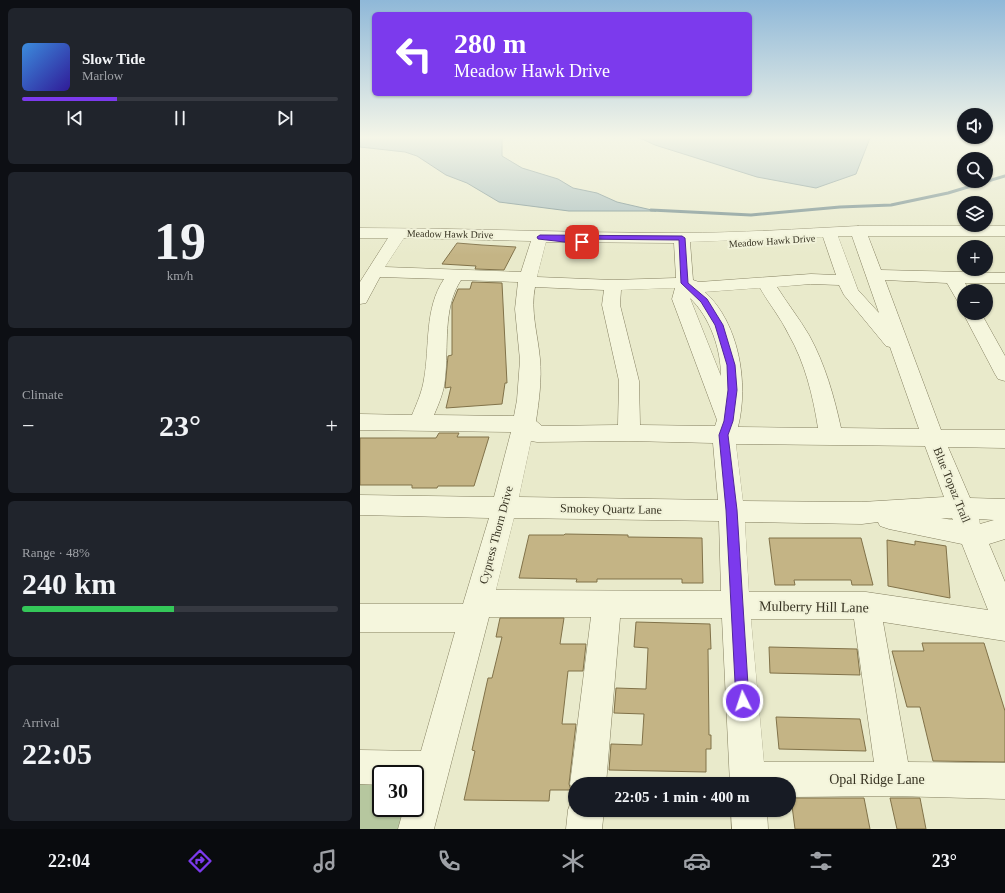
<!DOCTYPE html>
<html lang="en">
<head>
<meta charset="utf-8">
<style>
  body { margin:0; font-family:Georgia,serif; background:#20242c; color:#f1f3f6; height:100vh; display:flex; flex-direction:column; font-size:15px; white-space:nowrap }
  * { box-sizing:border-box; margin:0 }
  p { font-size:13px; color:#9ea1a6 }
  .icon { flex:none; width:22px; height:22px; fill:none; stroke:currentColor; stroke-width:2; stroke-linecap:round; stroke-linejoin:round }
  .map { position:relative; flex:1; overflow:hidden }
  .drawer { display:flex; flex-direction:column; gap:8px; padding:8px; background:#0d0f14; width:360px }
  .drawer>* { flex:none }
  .hud { position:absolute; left:12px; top:12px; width:380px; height:84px; border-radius:6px; box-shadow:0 1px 3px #0004; background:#7c3aed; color:#fff; overflow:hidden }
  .fabs { position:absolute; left:597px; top:108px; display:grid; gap:8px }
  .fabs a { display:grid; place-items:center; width:36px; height:36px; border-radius:50%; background:#171b24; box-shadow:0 1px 3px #0004; font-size:20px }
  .speed { position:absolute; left:12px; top:765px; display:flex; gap:8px; font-size:20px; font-weight:700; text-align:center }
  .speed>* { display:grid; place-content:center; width:52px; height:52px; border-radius:50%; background:#171b24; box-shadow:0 1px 3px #0004; line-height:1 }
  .speed .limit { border:2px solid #111; border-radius:6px; background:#fff; color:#111 }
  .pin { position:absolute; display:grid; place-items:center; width:34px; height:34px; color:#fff; margin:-17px; border-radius:8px; box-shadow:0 2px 6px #0006 }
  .me { position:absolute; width:44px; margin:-22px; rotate:356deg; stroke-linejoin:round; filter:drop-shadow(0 0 3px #0008) }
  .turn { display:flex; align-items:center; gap:14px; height:84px; padding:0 16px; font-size:18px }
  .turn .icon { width:52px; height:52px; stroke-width:2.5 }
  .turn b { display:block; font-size:28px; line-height:34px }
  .big { font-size:30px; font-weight:700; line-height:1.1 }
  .drawer .card { flex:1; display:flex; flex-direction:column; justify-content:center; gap:6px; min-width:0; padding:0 14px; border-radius:6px; background:#20242c }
  .drawer .dial { align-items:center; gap:0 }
  .dial b { font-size:52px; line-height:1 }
  .song { display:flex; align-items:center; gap:12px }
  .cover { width:48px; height:48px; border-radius:6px; background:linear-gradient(135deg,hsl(210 70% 55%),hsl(250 70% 35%)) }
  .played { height:4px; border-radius:2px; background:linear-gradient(90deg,#7c3aed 30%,#363941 30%) }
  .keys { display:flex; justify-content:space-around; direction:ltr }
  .heat { display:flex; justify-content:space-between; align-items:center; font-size:22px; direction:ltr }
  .charge { height:6px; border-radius:3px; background:linear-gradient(90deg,#34c759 48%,#363941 0) }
  .trip { position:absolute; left:208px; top:777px; width:228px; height:40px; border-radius:20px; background:#171b24; box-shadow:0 1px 3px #0004; font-weight:700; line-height:40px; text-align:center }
  .dock { display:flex; height:64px; justify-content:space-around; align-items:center; background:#090b0e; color:#9ea1a6 }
  .dock .icon { width:28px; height:28px }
  .dock .on { color:#7c3aed }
  .dock b { font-size:18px; color:#f1f3f6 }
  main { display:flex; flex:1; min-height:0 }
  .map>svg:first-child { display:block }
  .green { fill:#b6c79f }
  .water { fill:#aabfbf; stroke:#728b8d }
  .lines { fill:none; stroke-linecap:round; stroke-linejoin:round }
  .stream { stroke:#728b8d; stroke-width:3 }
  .building { fill:#c4b485; stroke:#817249 }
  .minor-casing { stroke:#858061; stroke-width:1 }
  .minor { fill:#f5f6dd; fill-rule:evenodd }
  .route { fill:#7c3aed; stroke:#51269a }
  .labels { text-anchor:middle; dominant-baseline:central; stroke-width:4; stroke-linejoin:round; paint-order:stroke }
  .far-street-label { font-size:10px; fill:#373322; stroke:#f1f2d9 }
  .street-label { font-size:12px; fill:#373322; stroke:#f1f2d9 }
  .near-street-label { font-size:14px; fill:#373322; stroke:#f1f2d9 }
</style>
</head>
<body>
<main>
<section class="drawer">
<div class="card">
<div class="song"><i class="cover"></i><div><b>Slow Tide</b><p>Marlow</p></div></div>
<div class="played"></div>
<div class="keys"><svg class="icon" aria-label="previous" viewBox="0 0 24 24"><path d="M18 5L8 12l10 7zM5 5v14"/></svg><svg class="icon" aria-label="pause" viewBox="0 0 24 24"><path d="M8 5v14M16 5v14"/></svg><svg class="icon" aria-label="next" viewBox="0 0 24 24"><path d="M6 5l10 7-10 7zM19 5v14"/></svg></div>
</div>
<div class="card dial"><b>19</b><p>km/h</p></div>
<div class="card"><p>Climate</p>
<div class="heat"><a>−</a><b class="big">23°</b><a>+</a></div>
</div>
<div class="card"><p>Range · 48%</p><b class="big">240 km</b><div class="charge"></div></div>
<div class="card"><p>Arrival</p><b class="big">22:05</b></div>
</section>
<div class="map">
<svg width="645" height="829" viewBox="0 0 645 829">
  <rect width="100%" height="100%" fill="#e9eacb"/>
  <polygon class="green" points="0,784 21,784 21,808 42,808 42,816 38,829 0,829"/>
  <g class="water">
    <polygon points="0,138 142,138 142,156 162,168 198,179 213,188 237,193 257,202 296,211 209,211 139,202 107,183 86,175 57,156 45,152 0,147"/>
    <polygon points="280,138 510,138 496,174 456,188 397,177 295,145"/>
  </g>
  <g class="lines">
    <polyline class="stream" points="291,210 391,215 480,207 531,205 588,193 645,176"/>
  </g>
  <g class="building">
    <polygon points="97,243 122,245 156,247 144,270 115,269 116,266 82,264"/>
    <polygon points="112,282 142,283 147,383 145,383 142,404 86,408 91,387 85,388 88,356 92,355 92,304 98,289 110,289"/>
    <polygon points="79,433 99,433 97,437 129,437 114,486 78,486 77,488 52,488 52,485 0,485 0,438 76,438"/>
    <polygon points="205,534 268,535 268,537 342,538 343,583 322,583 322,579 237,579 237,582 216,582 217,579 159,578 169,535 204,535"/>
    <polygon points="409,538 501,538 513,585 492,585 491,580 434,580 435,585 415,585"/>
    <polygon points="527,540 555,545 555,541 586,546 590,598 528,586"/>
    <polygon points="140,618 204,618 200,644 226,644 223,671 208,671 202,724 216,724 209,784 211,790 190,790 189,801 104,800 115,751 112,750 128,678 132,678 142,637 136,637"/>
    <polygon points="276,622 350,624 351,649 348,649 349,735 351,735 351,749 346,749 346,772 249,770 251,744 282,745 284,714 254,713 256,688 286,689 288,648 274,647"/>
    <polygon points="562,643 624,643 645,711 645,762 573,761 560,707 547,707 532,651 564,651"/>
    <polygon points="409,647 497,649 500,675 410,673"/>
    <polygon points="416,717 500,719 506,751 419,749"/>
    <polygon points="431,798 504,798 510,829 435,829"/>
    <polygon points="530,798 560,798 566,829 537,829"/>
  </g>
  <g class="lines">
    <g class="minor-casing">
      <g id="minor">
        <path d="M498,226H645V236H508L521,270L645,273V283H605L609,291H604V303L598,302L587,283L525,280L581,430H645V448L588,447L610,498L645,499V539L629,544L645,582V641L523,622L548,762L645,763V799L534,796L429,797V784H370L362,618H260L246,784H215V795L210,784L231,617H129L74,829H38L44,808H55V774H21V785L0,784V750L61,751L95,632H0V604H103L129,518L0,515V495L134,497L151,432L0,430V414L52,415C57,403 62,392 64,379C70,346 64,309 84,279L20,277L6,303L0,304V282L28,238H0V228C107,228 213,233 320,233C379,233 439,229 498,226ZM478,236H492L519,313L498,290ZM463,237L476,275L451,274L339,282L333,280L330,242ZM44,238L171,241L161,272L25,267ZM186,242L314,243L316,278L253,280L177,277ZM101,280L158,282L155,309L160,360L157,400L154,416L74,415C79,403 84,392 85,379C89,347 82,309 101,280ZM451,284L479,285L484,295L526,346L530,347L559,429L481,428C474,396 465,364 449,335C439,318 427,303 417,287ZM175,287L244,290L242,305L259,381L258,425L182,426L176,421C179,401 182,379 180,359C178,335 170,311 175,287ZM315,288L312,299L357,420L355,426L280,425L279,381L260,305L261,290ZM400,288C409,304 421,318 429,335C445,363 453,396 458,428L378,427C389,383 379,323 345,292ZM330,298C350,317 361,349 361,376ZM171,441L177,442L269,441L353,443L358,500L159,497ZM376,444L565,446L584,497L502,502L383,501ZM154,518L359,521L361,591L136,590ZM581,518H592L593,520ZM619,519L634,520L620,524ZM385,522L502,524L518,522L520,526L529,529L602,544L628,610L506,592H389ZM391,619H494L514,762H404Z"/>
        <polygon points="604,311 604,313 621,313 645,356 645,381 638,379 635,374 603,313"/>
        <polygon points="213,797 215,797 215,810 244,810 242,829 206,829 208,810"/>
        <polygon points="371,810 407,810 408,829 372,829"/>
      </g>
    </g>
    <use href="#minor" class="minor"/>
  </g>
  <linearGradient id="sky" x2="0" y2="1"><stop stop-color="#8fb8d8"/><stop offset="0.54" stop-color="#f5f6e8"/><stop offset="1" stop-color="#f5f6e8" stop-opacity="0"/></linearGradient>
  <rect width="645" height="255" fill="url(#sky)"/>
  <polygon class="route" points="180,235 322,236 325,238 328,283 347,299 363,325 375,365 377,390 373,421 368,435 377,510 389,701 387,706 383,708 378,706 376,701 366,510 359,435 364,421 368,390 367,365 355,325 341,302 321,283 319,240 218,239 225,240 226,242 222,244 178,239 177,237"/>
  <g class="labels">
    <g class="far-street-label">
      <text transform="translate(90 234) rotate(1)">Meadow Hawk Drive</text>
      <text transform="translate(412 241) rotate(-4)">Meadow Hawk Drive</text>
    </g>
    <g class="street-label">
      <text transform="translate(592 485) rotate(68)">Blue Topaz Trail</text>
      <text transform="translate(251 509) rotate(1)">Smokey Quartz Lane</text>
      <text transform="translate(136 535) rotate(-75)">Cypress Thorn Drive</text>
    </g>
    <g class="near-street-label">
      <text transform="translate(454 607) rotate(1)">Mulberry Hill Lane</text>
      <text x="517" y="779">Opal Ridge Lane</text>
    </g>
  </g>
</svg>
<div class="fabs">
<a><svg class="icon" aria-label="sound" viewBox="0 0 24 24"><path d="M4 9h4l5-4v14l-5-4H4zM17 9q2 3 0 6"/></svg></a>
<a><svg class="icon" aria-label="search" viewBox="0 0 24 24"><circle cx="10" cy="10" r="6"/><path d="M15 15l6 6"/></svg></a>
<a><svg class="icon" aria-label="layers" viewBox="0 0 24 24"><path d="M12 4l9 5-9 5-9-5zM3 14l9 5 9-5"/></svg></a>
<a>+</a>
<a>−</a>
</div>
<div class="speed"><div class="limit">30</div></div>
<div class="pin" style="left:222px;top:242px;background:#d93025"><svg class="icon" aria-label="arrive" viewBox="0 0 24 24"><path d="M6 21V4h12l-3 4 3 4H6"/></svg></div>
<svg class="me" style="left:383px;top:701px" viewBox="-20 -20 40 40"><circle r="17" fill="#7c3aed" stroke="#fff" stroke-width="3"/><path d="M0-11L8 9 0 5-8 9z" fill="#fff"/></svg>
<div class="trip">22:05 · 1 min · 400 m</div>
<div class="hud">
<div class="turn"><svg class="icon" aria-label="left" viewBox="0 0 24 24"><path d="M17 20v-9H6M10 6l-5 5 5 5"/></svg><div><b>280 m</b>Meadow Hawk Drive</div></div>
</div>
</div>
</main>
<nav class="dock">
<b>22:04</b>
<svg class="icon on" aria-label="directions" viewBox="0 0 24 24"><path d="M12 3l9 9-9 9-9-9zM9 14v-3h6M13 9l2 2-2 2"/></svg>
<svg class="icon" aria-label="music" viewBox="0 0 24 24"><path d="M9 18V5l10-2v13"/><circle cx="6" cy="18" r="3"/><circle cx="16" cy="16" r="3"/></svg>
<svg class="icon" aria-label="phone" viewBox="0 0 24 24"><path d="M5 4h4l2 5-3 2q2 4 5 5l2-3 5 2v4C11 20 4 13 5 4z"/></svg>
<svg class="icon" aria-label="climate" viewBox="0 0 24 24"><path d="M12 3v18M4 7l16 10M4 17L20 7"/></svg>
<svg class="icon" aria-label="car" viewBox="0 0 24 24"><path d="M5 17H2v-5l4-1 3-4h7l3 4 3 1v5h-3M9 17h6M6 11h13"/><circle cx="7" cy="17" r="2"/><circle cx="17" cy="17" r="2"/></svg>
<svg class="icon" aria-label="filters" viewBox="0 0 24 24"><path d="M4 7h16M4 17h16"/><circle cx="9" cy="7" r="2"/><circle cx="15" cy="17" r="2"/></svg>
<b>23°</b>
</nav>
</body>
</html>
